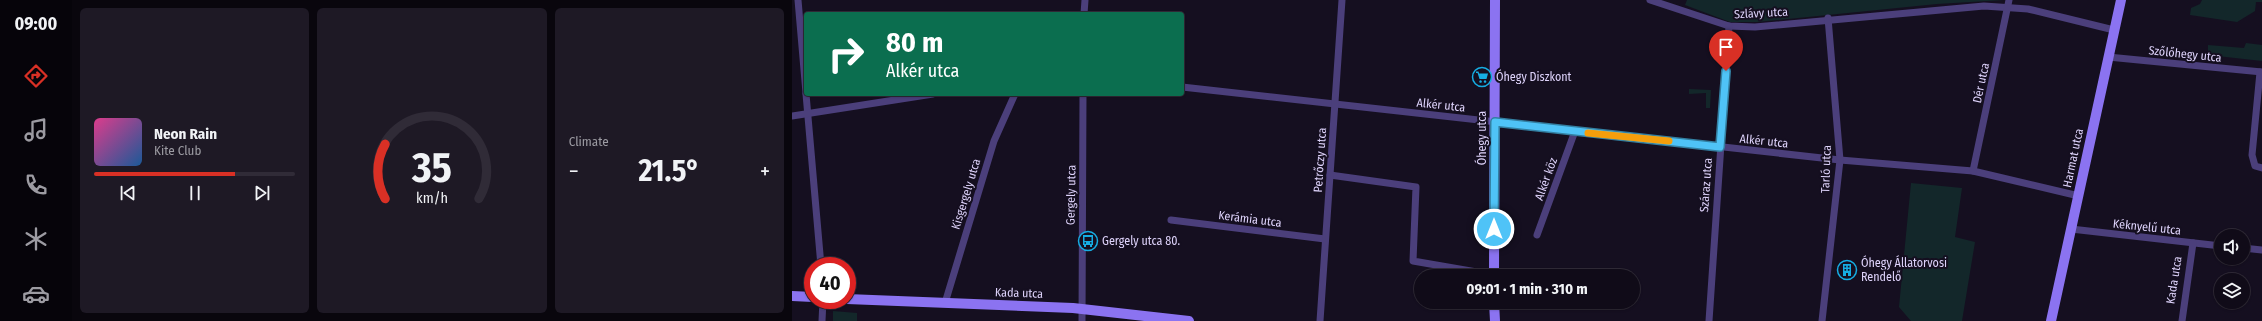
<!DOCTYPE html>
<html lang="en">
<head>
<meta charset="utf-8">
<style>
  body { margin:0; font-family:"Fira Sans Condensed",sans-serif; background:#1e1925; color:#f1f3f6; height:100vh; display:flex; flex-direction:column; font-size:15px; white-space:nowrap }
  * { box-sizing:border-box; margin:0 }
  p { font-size:13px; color:#9c9ba2 }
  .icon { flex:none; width:22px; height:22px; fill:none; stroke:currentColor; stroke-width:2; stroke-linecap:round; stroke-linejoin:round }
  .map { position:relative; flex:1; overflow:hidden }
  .drawer { display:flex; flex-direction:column; gap:8px; padding:8px; background:#09060d; width:720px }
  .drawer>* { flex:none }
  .guide { position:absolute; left:12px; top:12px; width:380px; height:84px; border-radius:4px; box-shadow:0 1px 3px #0004,0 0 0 1px #302b37; background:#0b6e4f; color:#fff; overflow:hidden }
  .fabs { position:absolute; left:1422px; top:229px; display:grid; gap:8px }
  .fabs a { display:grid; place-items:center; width:36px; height:36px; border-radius:50%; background:#100b18; box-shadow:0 1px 3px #0004,0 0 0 1px #302b37; font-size:20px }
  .speed { position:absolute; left:12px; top:257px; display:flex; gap:8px; font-size:20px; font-weight:700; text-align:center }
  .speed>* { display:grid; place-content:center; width:52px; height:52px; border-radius:50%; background:#100b18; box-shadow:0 1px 3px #0004,0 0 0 1px #302b37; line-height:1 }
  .speed .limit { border:6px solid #d22; background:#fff; color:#111 }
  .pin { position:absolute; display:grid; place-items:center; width:34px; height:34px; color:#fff; margin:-41px -17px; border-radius:50% 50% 50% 0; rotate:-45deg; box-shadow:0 0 4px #0007 }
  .pin .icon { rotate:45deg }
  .me { position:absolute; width:44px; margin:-22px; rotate:0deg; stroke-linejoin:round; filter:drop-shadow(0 0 3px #0008) }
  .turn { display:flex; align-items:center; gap:14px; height:84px; padding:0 16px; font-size:18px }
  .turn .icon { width:52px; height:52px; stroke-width:2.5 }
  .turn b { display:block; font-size:28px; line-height:34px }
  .big { font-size:30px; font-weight:700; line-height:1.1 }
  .drawer .tile { flex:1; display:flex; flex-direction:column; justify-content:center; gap:6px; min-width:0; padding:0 14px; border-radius:6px; background:#1e1925 }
  .drawer .dial { align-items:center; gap:0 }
  .dial svg { height:104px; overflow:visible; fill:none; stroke:#302b37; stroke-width:7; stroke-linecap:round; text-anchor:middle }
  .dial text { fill:#f1f3f6; stroke:none }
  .song { display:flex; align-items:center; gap:12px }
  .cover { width:48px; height:48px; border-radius:6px; background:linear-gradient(135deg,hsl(330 70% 55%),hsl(210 70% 35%)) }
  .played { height:4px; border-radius:2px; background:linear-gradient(90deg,#d93025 70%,#302b37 70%) }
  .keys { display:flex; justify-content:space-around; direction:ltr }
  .heat { display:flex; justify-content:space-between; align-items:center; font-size:22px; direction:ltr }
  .drawer .tiles { flex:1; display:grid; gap:8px; grid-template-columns:repeat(3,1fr) }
  .trip { position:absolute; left:622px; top:269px; width:226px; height:40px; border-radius:20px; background:#100b18; box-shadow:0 1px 3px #0004,0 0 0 1px #302b37; font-weight:700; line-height:40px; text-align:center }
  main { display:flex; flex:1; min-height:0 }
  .dock { display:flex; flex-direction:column; width:72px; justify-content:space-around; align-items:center; background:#06040a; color:#9c9ba2 }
  .dock .icon { width:28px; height:28px }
  .dock .current { color:#d93025 }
  .dock b { font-size:18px; color:#f1f3f6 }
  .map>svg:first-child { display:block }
  .green { fill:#13272a }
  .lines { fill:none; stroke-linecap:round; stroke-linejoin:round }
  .street { stroke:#4b3f7b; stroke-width:7 }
  .secondary { stroke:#8b73f1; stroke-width:10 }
  .route-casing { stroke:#337fa1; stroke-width:10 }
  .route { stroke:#4fc3f7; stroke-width:7 }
  .slow { stroke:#f59e0b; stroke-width:7 }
  .labels { text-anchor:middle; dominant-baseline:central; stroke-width:4; stroke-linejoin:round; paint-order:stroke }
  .street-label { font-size:12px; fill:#ded3fb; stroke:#150f20 }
  .poi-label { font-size:12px; fill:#ded3fb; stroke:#150f20; text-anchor:start }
</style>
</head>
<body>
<main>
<nav class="dock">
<b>09:00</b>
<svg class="icon current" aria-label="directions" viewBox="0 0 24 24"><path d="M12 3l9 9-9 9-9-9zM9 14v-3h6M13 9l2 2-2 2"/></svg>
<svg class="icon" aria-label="music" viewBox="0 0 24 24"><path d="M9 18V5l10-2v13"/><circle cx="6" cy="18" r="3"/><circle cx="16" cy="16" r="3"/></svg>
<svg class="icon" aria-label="phone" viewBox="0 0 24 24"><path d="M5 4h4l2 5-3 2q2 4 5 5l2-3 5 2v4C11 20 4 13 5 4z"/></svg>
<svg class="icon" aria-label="climate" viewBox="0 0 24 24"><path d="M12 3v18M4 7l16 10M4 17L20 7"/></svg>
<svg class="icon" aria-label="car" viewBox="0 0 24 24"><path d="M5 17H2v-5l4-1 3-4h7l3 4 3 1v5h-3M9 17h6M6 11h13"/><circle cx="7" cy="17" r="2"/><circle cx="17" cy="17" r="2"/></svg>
</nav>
<section class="drawer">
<div class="tiles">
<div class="tile">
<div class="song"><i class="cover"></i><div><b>Neon Rain</b><p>Kite Club</p></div></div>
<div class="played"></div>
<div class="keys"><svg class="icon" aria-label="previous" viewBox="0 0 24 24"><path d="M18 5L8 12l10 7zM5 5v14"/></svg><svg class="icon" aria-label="pause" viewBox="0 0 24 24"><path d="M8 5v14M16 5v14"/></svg><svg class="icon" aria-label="next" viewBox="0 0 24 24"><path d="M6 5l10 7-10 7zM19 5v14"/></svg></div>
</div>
<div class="tile dial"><svg viewBox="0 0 100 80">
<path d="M14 69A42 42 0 1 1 86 69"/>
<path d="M14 69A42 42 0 0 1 14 27" stroke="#d93025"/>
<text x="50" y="56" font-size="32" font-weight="700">35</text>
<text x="50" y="72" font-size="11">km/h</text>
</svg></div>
<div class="tile"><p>Climate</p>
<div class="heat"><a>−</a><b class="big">21.5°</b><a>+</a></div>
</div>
</div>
</section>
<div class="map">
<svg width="1470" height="321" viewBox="0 0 1470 321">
  <rect width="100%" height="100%" fill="#150f20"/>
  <g class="green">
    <polygon points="895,0 1212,0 1145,4 965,22 938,22 893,5"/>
    <polygon points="1410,0 1470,0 1470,2 1464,2 1463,11 1445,22 1398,15 1399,8 1408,4"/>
    <polygon points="1454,43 1470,45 1470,61 1416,55 1416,45 1452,48"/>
    <polygon points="897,89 919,90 918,108 914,108 914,93 897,94"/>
    <polygon points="1119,183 1170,188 1163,237 1183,242 1170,321 1119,321 1107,307"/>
    <polygon points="41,311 65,313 65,321 41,321"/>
  </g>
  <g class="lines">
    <g class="street">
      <polyline points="6,0 14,93"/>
      <polyline points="858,0 937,26 963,27 1192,6 1236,9 1322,30"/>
      <polyline points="292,14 293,0"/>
      <polyline points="1316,57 1470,72"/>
      <polyline points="1468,72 1460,155 1463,166 1470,168"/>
      <polyline points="390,87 1048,160 1181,171 1287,196"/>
      <polyline points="14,94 29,266"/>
      <polyline points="0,116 141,94"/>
      <polyline points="1181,171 1217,0"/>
      <polyline points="538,175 624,187 621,261 702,275"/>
      <polyline points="379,220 533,239"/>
      <polyline points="1279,229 1429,246"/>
      <polyline points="745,235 783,131"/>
      <polyline points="1451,248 1470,250"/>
      <polyline points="153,303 202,141 223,94"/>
      <polyline points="30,321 31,300"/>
      <polyline points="290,321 291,94"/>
      <polyline points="528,321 550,0"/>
      <polyline points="917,321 937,26"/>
      <polyline points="1030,321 1048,160 1036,18"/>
      <polyline points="1390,321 1401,243"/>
    </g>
    <g class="secondary">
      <polyline points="702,276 703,0"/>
      <polyline points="0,296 21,297"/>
      <polyline points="55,299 281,308 397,321"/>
      <polyline points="702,302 703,321"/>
      <polyline points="1259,321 1329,0"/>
    </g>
  </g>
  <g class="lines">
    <g class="route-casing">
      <polyline id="route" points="702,229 703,122 928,147 934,71"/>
    </g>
    <use href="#route" class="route"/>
    <polyline class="slow" points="796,133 877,141"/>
  </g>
  <defs>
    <g id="supermarket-ring" transform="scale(1)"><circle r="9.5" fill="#150f20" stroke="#16ade3" stroke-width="1.5"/><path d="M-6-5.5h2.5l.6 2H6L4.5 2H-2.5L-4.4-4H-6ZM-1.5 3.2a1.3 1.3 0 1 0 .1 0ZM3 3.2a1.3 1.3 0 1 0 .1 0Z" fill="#16ade3"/></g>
    <g id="bus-ring" transform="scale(1)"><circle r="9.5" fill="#150f20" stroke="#16ade3" stroke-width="1.5"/><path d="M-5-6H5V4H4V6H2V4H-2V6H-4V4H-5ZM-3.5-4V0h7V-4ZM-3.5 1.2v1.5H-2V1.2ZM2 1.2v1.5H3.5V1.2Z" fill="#16ade3"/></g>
    <g id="building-ring" transform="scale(1)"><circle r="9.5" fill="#150f20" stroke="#16ade3" stroke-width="1.5"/><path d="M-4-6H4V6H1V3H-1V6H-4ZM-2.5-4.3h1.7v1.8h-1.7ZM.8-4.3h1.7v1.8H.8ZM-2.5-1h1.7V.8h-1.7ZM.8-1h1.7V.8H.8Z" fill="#16ade3"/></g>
  </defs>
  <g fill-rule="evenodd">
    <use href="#supermarket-ring" x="690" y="77"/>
    <use href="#bus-ring" x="296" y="241"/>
    <use href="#building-ring" x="1055" y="270"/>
  </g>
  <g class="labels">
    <g class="street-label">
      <text transform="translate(969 13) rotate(-3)">Szlávy utca</text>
      <text transform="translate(1393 54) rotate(6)">Szőlőhegy utca</text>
      <text transform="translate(1189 83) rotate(-78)">Dér utca</text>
      <text transform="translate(649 105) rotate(6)">Alkér utca</text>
      <text transform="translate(690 138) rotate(-90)">Óhegy utca</text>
      <text transform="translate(972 141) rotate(6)">Alkér utca</text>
      <text transform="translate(1281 158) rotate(-78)">Harmat utca</text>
      <text transform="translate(528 160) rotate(-86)">Petrőczy utca</text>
      <text transform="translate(1034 169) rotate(-88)">Tarló utca</text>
      <text transform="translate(754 179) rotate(-70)">Alkér köz</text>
      <text transform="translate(914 185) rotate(-86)">Száraz utca</text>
      <text transform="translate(174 194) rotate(-73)">Kisgergely utca</text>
      <text transform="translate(279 195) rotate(-89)">Gergely utca</text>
      <text transform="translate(458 219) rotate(7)">Kerámia utca</text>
      <text transform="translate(1355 227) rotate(6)">Kéknyelű utca</text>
      <text transform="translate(1382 280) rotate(-81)">Kada utca</text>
      <text transform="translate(227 293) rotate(2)">Kada utca</text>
    </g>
    <g class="poi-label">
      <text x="704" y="77">Óhegy Diszkont</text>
      <text x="310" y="241">Gergely utca 80.</text>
      <text x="1069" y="263">Óhegy Állatorvosi<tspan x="1069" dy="14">Rendelő</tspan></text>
    </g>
  </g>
</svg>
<div class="fabs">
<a><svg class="icon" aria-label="sound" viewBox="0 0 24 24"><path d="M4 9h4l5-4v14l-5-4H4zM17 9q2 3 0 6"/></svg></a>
<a><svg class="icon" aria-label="layers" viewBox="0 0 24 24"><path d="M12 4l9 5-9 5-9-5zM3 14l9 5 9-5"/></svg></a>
</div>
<div class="speed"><div class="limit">40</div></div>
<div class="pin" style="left:934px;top:71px;background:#d93025"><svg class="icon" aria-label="arrive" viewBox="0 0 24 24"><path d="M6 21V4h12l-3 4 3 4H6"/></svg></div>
<svg class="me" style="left:702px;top:229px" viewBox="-20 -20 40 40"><circle r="17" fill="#4fc3f7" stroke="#fff" stroke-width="3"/><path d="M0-11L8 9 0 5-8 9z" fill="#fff"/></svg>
<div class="trip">09:01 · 1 min · 310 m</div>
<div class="guide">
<div class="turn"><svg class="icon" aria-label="right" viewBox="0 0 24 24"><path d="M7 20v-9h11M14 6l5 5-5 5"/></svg><div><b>80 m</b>Alkér utca</div></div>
</div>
</div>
</main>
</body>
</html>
